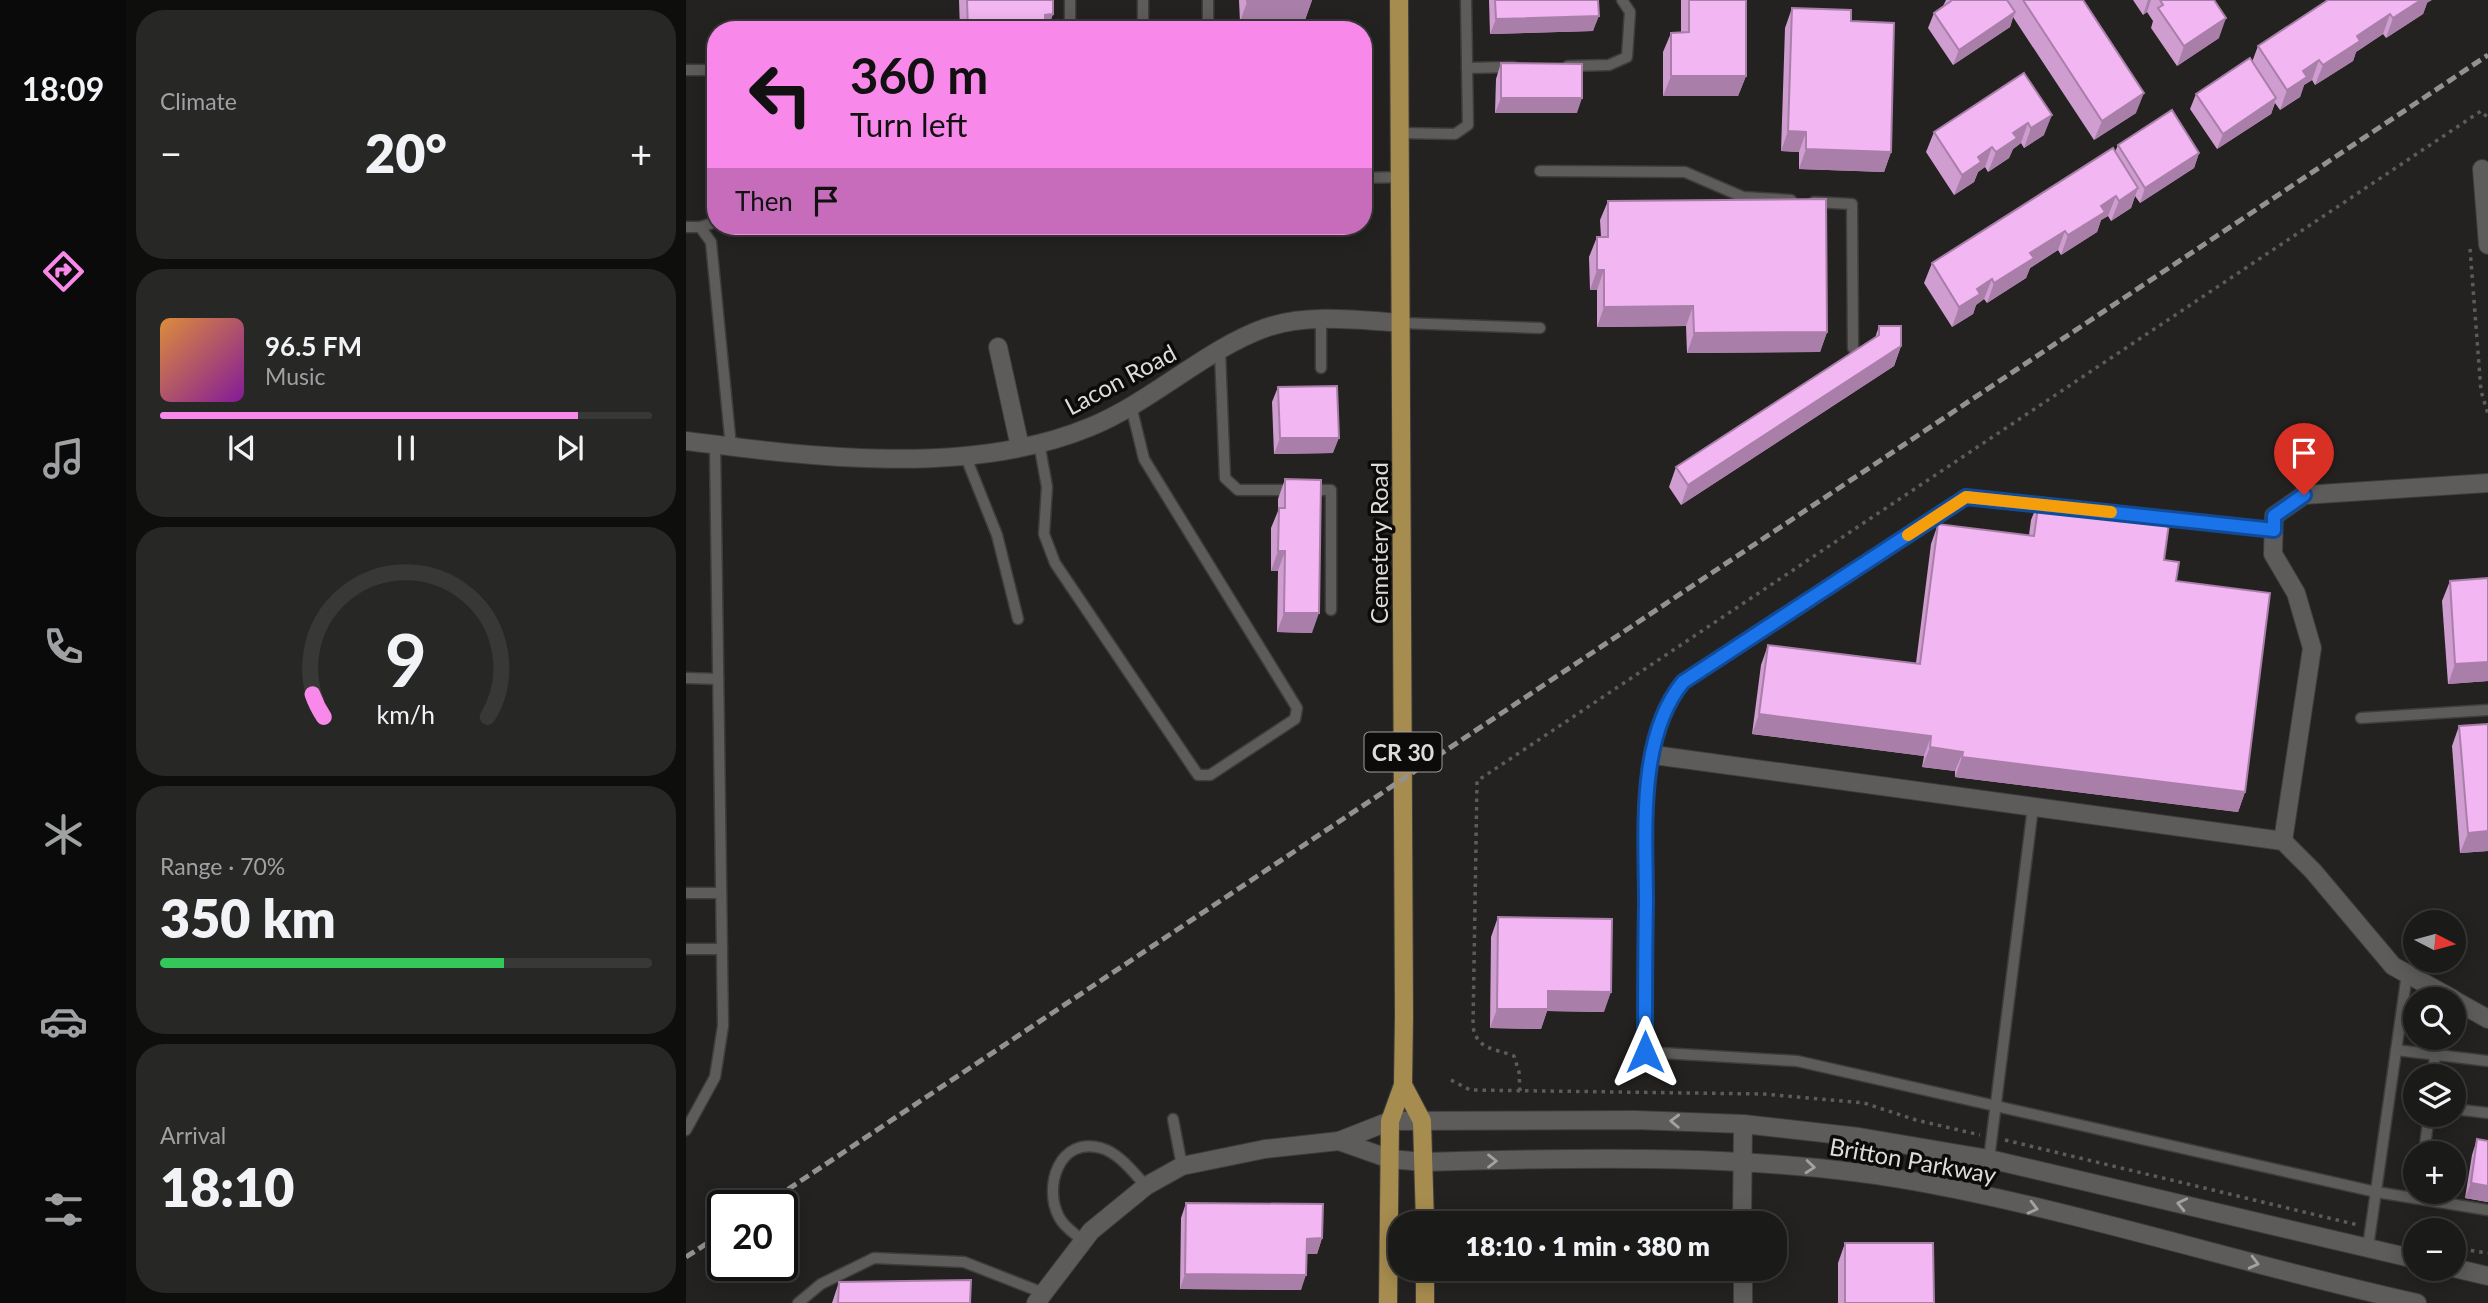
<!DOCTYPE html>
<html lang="en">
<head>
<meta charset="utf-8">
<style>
  body { margin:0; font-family:Lato,sans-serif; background:#272725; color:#f1f3f6; height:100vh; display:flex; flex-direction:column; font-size:26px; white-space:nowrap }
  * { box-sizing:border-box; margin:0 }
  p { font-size:23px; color:#9fa1a2 }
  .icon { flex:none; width:38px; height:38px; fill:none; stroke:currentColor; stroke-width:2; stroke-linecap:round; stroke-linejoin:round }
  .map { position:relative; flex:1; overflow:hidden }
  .drawer { display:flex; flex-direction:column; gap:10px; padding:10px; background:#0e0e0d; width:560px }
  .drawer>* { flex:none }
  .guide { position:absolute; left:21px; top:21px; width:665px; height:214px; border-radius:28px; box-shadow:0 4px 18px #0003,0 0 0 2px #383837; background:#f888ea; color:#111; overflow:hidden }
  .needle { width:46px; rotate:96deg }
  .fabs { position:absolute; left:1717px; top:910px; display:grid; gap:14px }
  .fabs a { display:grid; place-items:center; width:63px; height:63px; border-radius:50%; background:#1a1a18; box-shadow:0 4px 18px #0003,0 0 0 2px #383837; font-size:35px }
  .speed { position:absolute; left:21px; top:1190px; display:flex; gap:14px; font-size:35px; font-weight:700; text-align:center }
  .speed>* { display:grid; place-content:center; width:91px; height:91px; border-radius:50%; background:#1a1a18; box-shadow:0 4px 18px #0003,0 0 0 2px #383837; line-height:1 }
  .speed .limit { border:4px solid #111; border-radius:10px; background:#fff; color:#111 }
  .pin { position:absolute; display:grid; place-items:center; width:60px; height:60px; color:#fff; margin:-72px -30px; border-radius:50% 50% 50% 0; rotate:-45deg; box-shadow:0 0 7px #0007 }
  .pin .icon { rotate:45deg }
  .me { position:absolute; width:77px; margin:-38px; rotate:0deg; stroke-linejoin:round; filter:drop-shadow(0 0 5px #0008) }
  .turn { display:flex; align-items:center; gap:24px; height:147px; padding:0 28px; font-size:32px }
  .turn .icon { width:91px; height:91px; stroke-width:2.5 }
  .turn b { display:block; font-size:49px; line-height:60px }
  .then { display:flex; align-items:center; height:66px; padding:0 28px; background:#0003; gap:14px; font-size:26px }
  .big { font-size:52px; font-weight:800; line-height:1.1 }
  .drawer .tile { flex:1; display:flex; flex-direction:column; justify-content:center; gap:10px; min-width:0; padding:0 24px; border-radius:28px; background:#272725 }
  .drawer .dial { align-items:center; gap:0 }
  .dial svg { height:182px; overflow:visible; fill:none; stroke:#383837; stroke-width:7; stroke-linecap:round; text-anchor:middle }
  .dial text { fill:#f1f3f6; stroke:none }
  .song { display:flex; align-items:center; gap:21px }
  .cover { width:84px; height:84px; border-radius:10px; background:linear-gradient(135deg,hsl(30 70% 55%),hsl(290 70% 35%)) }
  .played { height:7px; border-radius:4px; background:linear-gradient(90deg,#f888ea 85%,#383837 85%) }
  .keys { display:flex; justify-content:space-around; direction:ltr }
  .heat { display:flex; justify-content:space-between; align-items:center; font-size:38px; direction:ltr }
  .charge { height:10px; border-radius:5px; background:linear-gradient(90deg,#34c759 70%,#383837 0) }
  .trip { position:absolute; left:702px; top:1211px; width:399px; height:70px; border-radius:28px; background:#1a1a18; box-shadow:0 4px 18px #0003,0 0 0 2px #383837; font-weight:800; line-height:70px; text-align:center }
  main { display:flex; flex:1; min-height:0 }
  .menu { display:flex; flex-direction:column; width:126px; justify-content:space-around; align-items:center; background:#0a0a0a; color:#9fa1a2 }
  .menu .icon { width:49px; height:49px }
  .menu .current { color:#f888ea }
  .menu b { font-size:32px; color:#f1f3f6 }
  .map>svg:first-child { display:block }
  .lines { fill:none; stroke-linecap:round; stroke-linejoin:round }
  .service-casing { stroke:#3e3d3b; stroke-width:13 }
  .minor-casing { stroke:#3e3d3b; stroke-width:20 }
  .secondary-casing { stroke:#3e3d3b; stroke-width:20 }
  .primary-casing { stroke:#3e3d3b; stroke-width:20 }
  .path { stroke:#5d5c5a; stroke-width:3.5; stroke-dasharray:3.5 5; stroke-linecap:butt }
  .service { stroke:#5e5c5a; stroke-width:10 }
  .minor { stroke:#5e5c5a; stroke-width:18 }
  .secondary { stroke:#5e5c5a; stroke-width:18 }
  .primary { stroke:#a78c4f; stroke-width:18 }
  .rail { stroke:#939290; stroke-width:5; stroke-dasharray:10 5; stroke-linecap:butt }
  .wall { fill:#d09dd0 }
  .shaded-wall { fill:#a97fa9 }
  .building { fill:#f2b6f2; stroke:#a97fa9; stroke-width:2 }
  .oneway { stroke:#a4a2a1 }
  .route-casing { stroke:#114b97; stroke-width:18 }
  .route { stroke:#1a73e8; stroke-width:12 }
  .slow { stroke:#f59e0b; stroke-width:12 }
  .labels { text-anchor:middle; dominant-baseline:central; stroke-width:7; stroke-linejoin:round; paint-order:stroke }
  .shield { fill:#0c0b0a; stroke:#9f9d9c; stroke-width:2 }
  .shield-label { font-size:23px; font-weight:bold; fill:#dedcdb }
  .street-label { font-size:24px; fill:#dedcdb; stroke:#0c0b0a }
</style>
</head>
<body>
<main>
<nav class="menu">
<b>18:09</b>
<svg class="icon current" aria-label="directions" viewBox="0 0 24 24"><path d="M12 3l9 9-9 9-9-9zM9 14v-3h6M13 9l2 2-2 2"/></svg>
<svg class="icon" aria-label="music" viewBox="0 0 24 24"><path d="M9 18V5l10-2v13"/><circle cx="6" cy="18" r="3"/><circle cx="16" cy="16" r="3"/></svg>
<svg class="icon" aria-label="phone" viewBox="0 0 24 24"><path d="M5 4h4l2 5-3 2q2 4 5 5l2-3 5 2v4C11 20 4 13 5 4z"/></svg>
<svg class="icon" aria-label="climate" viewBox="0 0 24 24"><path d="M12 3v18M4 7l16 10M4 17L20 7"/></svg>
<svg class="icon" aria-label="car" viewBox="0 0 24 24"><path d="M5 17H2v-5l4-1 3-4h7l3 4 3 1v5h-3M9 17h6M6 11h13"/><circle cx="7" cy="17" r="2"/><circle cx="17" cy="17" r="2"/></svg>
<svg class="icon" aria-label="filters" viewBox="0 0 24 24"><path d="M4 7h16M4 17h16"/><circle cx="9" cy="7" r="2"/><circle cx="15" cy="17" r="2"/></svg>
</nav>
<section class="drawer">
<div class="tile"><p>Climate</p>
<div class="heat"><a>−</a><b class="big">20°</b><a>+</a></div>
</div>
<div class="tile">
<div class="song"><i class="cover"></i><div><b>96.5 FM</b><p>Music</p></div></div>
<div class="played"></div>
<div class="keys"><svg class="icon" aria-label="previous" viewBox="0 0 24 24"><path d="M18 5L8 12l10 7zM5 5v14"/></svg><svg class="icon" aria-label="pause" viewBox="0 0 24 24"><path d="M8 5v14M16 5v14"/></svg><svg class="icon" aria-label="next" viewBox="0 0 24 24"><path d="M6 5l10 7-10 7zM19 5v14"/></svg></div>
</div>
<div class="tile dial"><svg viewBox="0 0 100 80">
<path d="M14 69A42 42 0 1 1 86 69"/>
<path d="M14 69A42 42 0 0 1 9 59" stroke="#f888ea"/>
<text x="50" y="56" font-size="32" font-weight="700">9</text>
<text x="50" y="72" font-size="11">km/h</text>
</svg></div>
<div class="tile"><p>Range · 70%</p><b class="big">350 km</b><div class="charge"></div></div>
<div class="tile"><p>Arrival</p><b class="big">18:10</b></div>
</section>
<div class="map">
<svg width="1802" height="1303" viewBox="0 0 1802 1303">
  <rect width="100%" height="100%" fill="#232220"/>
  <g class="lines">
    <g class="service-casing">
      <g id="service">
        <polyline points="384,0 384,30"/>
        <polyline points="457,30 457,0"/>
        <polyline points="522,30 522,0"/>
        <polyline points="882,66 923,65 941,57 944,12 936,0"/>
        <polyline points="781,68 827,67"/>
        <polyline points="0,70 30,70"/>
        <polyline points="714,133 769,134 782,125 780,0"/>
        <polyline points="854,171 999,172 1057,197 1105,200"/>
        <polyline points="677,178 715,177"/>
        <polyline points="1128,202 1166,204 1167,348"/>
        <polyline points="0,227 14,227 25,242 45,447"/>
        <polyline points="14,227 30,222"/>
        <polyline points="635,320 635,368"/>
        <polyline points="716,323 854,328"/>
        <polyline points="534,352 539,478 552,490 645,490 645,610"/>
        <polyline points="353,443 361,487 358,534 369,563 512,775 524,775 609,719 611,708 458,459 445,406"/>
        <polyline points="279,455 311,535 332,619"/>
        <path d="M1364,506L1280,497L997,682C951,737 960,834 960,903C959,953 959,1003 959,1052L1111,1061L1690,1192L1802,1210"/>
        <polyline points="1470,517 1588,530"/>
        <polyline points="0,678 32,679"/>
        <polyline points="1675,718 1802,710"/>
        <polyline points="0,893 35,893"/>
        <polyline points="0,949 36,949"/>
        <polyline points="1710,1050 1802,1061"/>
        <polyline points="1747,1076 1749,1055"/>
        <polyline points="1768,1109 1802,1113"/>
        <polyline points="487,1119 496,1166"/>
        <polyline points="0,1130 29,1077 37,1026 29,445"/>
        <polyline points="1738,1153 1743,1115"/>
        <polyline points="1303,1159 1347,807"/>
        <path d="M396,1240C388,1233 378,1227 373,1217C357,1187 373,1136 415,1148C433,1153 447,1172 460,1186"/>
        <polyline points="1682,1247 1721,974"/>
        <polyline points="112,1303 135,1284 188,1258 278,1262 355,1292"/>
      </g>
    </g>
    <g class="minor-casing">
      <g id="minor">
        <polyline points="1796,169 1802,245"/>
        <polyline points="312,347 334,447"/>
        <path d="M0,441C125,457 284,477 404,427C464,403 520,349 579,328C621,313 673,320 716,323"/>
        <polyline points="968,755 1597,841 1627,871 1707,966 1767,999"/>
        <polyline points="1597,841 1626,648 1610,593 1587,554 1588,516 1618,495 1802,483"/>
        <polyline points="1768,1000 1802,1019"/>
        <polyline points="653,1141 704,1159"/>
        <polyline points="1056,1223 1057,1124"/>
        <polyline points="1057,1269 1057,1303"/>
        <polyline points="350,1303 405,1231 460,1186 496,1166 579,1149 653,1141 704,1121"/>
      </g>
    </g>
    <g class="secondary-casing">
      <g id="secondary">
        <polyline points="704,1121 949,1120 1057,1124 1173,1137 1303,1159 1729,1259"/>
        <path d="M704,1159L738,1162C902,1157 1083,1153 1243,1184C1407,1215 1567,1267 1731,1303"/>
        <polyline points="1768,1268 1802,1276"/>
      </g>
    </g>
    <g class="primary-casing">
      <g id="primary">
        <polyline points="717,1085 736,1121 739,1223"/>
        <polyline points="739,1269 739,1303"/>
        <polyline points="702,1303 704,1121 717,1085 718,1016 713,0"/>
      </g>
    </g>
    <g class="path">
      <polyline points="1784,249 1795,391 1802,414"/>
      <polyline points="765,1080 784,1090 1078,1094 1178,1103 1230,1120 1294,1135"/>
      <path d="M834,1091L833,1072L828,1056C809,1048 792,1051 787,1027L791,781L1795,111L1802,118"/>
      <polyline points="1319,1140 1672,1225"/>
      <polyline points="1768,1248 1802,1253"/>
    </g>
    <use href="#service" class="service"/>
    <use href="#minor" class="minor"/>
    <use href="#secondary" class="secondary"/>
    <use href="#primary" class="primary"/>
    <g class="rail">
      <polyline points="77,1206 1802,55"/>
      <polyline points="0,1257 37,1233"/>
    </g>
  </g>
  <g class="wall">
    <polygon points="273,0 367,0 367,14 361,30 274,30"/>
    <polygon points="553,0 626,0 619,20 554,22"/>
    <polygon points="803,0 912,0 907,31 804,34"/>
    <polygon points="995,0 1060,0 1060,76 1052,96 977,96 977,52 985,33 995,32"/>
    <polygon points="1260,0 1397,0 1450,113 1408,140 1327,17 1324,27 1267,65 1242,28 1248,13 1257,6"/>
    <polygon points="1447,0 1528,0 1533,38 1491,66 1465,28 1467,21 1461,12 1457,15"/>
    <polygon points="1741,3 1737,14 1700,38 1697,34 1670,52 1667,61 1629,85 1626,80 1618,85 1614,97 1594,110 1589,103 1585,114 1531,149 1504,109 1510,94 1566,62 1572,46"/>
    <polygon points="1106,8 1165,21 1205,152 1198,172 1113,169 1113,152 1095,151 1099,28"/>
    <polygon points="815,63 891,113 809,113 810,79"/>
    <polygon points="1338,73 1358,135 1338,148 1335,143 1327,149 1323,158 1302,172 1299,167 1292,172 1288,182 1268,195 1240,152 1248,132"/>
    <polygon points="1432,145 1513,153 1508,168 1454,203 1449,196 1445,208 1425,221 1422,216 1415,220 1411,232 1375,255 1372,250 1344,268 1340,278 1301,303 1298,299 1290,305 1287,314 1266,327 1238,283 1246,263 1429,152"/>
    <polygon points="922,201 1141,332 1134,352 1001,353 1000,326 911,327 911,290 904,290 903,257 911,237 915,237 914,220"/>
    <polygon points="1193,326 1215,346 1208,366 995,505 983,487 990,467 1189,338"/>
    <polygon points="592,387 647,453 588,454 586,402"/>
    <polygon points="599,479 626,633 591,632 592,571 585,571 585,528 592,511 592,499"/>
    <polygon points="1353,500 1478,560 1490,581 1559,792 1552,812 1269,777 1269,771 1236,767 1238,756 1066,734 1075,665 1082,645 1230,663 1245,544 1252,524 1343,535 1345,520"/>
    <polygon points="1802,578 1802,681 1762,684 1756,601 1764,581"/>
    <polygon points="1802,724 1802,851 1774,853 1766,746 1773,726"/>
    <polygon points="812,917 918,1012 861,1011 855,1029 804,1028 805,937"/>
    <polygon points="1791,1139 1802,1141 1802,1202 1779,1198 1786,1155"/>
    <polygon points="500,1203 636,1238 631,1254 621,1254 615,1290 494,1289 495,1218"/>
    <polygon points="1159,1243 1248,1303 1152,1303 1152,1263"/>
    <polygon points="153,1282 284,1303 146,1303"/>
  </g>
  <g class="shaded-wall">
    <polygon points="626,0 619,20 554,22 561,2"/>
    <polygon points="1462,0 1465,0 1461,12 1457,15"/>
    <polygon points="1735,0 1746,0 1741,3 1737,14 1700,38 1707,18"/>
    <polygon points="1329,12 1324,27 1267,65 1273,50"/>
    <polygon points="367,14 361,30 353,30 359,15"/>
    <polygon points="1704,14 1697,34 1670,52 1667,61 1629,85 1637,65 1671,36"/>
    <polygon points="913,16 907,31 804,34 810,19"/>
    <polygon points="1540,18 1533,38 1491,66 1498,46"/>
    <polygon points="1633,60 1626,80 1618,85 1614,97 1594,110 1601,90 1617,71"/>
    <polygon points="985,76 1060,76 1052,96 977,96"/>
    <polygon points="1458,93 1450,113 1408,140 1416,121"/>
    <polygon points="815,98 896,98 891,113 809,113"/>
    <polygon points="1590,98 1585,114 1531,149 1537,134"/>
    <polygon points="1366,115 1358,135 1338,148 1345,128"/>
    <polygon points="1342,123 1335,143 1327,149 1323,158 1302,172 1310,152 1327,133"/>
    <polygon points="1102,131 1120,132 1113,152 1095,151"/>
    <polygon points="1306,147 1299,167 1292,172 1288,182 1268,195 1276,175 1292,157"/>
    <polygon points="1120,149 1205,152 1198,172 1113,169"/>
    <polygon points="1513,153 1508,168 1454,203 1459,188"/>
    <polygon points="1452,188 1445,208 1425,221 1433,201"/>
    <polygon points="1430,196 1422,216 1415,220 1411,232 1375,255 1382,235 1415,206"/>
    <polygon points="1379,231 1372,250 1344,268 1340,278 1301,303 1308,283 1344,253"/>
    <polygon points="911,270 918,270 911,290 904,290"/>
    <polygon points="1306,279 1298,299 1290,305 1287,314 1266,327 1273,307 1291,289"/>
    <polygon points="1007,306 1000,326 911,327 918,307"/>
    <polygon points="1141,332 1134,352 1001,353 1008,333"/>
    <polygon points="1215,346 1208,366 995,505 1002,485"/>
    <polygon points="594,438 653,438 647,453 588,454"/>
    <polygon points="592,551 599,551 592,571 585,571"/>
    <polygon points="598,613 633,613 626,633 591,632"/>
    <polygon points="1802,662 1802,681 1762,684 1769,664"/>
    <polygon points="1073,714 1245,736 1238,756 1066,734"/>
    <polygon points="1244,747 1277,752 1269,771 1236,767"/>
    <polygon points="1276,757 1559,792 1552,812 1269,777"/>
    <polygon points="1802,831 1802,851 1774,853 1782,833"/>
    <polygon points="862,991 925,992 918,1012 861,1011 855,1029 804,1028 811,1009"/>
    <polygon points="1785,1183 1802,1186 1802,1202 1779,1198"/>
    <polygon points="636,1238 631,1254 615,1254 621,1239"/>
    <polygon points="499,1274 620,1275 615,1290 494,1289"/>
  </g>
  <g class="building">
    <polygon points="281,0 367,0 367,14 359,15 359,30 282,30"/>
    <polygon points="561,0 626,0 561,2"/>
    <polygon points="809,0 912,0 913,16 810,19"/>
    <polygon points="1003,0 1060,0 1060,76 985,76 985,33 1003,32"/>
    <polygon points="1265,0 1321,0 1329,12 1273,50 1248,13 1265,1"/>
    <polygon points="1337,0 1397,0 1458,93 1416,121"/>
    <polygon points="1474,0 1528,0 1540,18 1498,46 1472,8 1477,5"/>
    <polygon points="1642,0 1735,0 1707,18 1704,14 1671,36 1674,41 1637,65 1633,60 1617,71 1621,77 1601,90 1572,46"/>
    <polygon points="1106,8 1165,10 1165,21 1208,23 1205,152 1120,149 1120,132 1102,131"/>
    <polygon points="1564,58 1590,98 1537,134 1510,94"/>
    <polygon points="815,63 896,64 896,98 815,98"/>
    <polygon points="1338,73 1366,115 1345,128 1342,123 1327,133 1331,138 1310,152 1306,147 1292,157 1295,162 1276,175 1248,132"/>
    <polygon points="1486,110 1513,153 1459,188 1432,145"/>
    <polygon points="1427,148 1452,188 1433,201 1430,196 1415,206 1419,212 1382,235 1379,231 1344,253 1348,258 1308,283 1306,279 1291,289 1294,294 1273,307 1246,263"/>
    <polygon points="1140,199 1141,332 1008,333 1007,306 918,307 918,270 911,270 911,237 922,237 922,201"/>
    <polygon points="1193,326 1215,326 1215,346 1002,485 990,467 1193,335"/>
    <polygon points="651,386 653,438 594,438 592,387"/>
    <polygon points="599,479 635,480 633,613 598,613 599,551 592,551 593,508 599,508"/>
    <polygon points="1353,500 1484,516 1478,560 1493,562 1490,581 1584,593 1559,792 1276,757 1277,752 1244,747 1245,736 1073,714 1082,645 1234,664 1252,524 1348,536"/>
    <polygon points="1802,578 1802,662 1769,664 1764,581"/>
    <polygon points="1802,724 1802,831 1782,833 1773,726"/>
    <polygon points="812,917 926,919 925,992 862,991 862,1009 811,1009"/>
    <polygon points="1791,1139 1802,1141 1802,1186 1785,1183"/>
    <polygon points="500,1203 637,1204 636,1238 621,1239 620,1275 499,1274"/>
    <polygon points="939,1219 939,1223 850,1223 850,1221"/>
    <polygon points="1159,1243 1247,1243 1248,1303 1159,1303"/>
    <polygon points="285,1280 284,1303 152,1303 153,1282"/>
  </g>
  <defs><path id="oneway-chevron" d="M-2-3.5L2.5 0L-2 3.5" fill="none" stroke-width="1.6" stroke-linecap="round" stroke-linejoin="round" transform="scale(1.75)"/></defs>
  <g class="oneway">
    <use href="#oneway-chevron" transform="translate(989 1121) rotate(-178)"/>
    <use href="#oneway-chevron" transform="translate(806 1161)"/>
    <use href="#oneway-chevron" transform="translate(1124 1167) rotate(5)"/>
    <use href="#oneway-chevron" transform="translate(1496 1204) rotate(-167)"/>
    <use href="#oneway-chevron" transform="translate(1347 1208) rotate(14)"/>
    <use href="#oneway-chevron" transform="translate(1568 1263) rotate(14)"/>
  </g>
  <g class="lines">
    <g class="route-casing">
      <path id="route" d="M959,1052C959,1003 959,953 960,903C960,834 951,738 997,682L1280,497L1588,530V516L1618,495"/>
    </g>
    <use href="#route" class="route"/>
    <polyline class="slow" points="1222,535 1280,497 1425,512"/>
  </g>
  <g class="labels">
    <rect class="shield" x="678.5" y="732.5" width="77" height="39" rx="5"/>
    <g class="shield-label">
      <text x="717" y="752">CR 30</text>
    </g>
    <g class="street-label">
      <text transform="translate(434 379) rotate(-28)">Lacon Road</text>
      <text transform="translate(692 543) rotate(-90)">Cemetery Road</text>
      <text transform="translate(1227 1160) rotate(10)">Britton Parkway</text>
    </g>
  </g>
</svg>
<div class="fabs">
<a><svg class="needle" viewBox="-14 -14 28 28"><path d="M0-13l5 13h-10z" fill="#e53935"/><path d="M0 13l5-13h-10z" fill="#9fa1a2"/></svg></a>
<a><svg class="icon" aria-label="search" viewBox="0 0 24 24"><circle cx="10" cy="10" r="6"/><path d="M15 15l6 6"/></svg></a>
<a><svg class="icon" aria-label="layers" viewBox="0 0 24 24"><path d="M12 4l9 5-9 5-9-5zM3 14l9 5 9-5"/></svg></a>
<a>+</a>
<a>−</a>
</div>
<div class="speed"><div class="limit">20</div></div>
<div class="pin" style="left:1618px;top:495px;background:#d93025"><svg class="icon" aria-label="arrive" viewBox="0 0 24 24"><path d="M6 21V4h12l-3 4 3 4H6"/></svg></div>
<svg class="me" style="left:959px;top:1052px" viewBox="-20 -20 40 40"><path d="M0-17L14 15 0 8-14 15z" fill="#1a73e8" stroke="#fff" stroke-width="4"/></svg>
<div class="trip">18:10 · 1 min · 380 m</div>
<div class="guide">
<div class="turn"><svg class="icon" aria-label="left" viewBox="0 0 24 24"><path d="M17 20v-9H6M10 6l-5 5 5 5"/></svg><div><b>360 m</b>Turn left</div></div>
<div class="then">Then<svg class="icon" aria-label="arrive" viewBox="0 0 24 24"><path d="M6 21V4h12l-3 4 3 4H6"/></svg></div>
</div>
</div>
</main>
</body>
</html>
